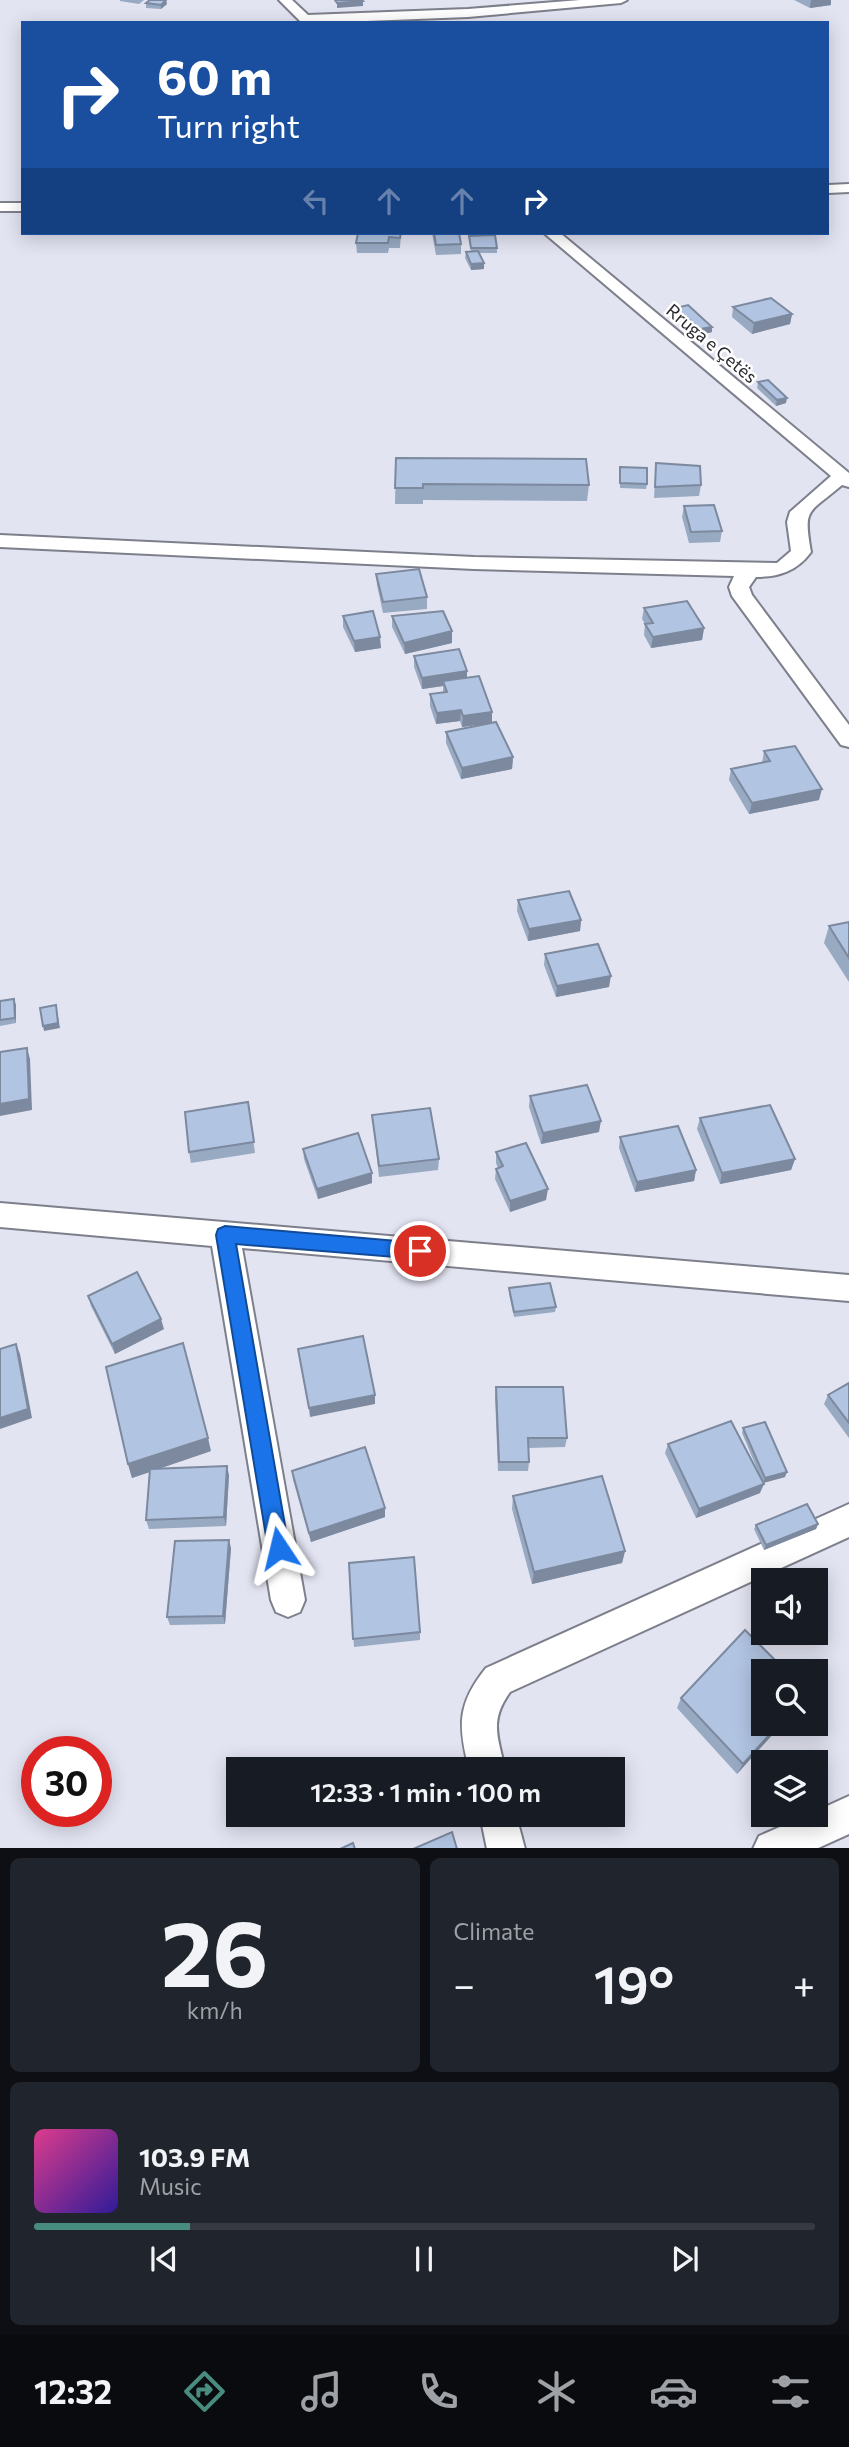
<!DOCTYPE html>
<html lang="en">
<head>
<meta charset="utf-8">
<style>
  body { margin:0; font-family:Commissioner,sans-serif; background:#20242c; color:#f1f3f6; height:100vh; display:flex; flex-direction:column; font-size:26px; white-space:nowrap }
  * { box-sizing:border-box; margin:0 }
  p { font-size:23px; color:#9ea1a6 }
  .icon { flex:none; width:38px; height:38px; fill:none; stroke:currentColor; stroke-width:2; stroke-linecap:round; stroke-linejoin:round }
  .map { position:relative; height:1848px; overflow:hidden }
  .details { display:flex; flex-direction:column; gap:10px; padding:10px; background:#0d0f14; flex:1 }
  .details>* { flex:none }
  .guide { position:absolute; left:21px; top:21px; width:808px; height:214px; border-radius:0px; box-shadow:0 4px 18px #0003; background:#1a4fa0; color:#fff; overflow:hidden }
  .tools { position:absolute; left:751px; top:1568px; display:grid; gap:14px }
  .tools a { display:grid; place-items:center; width:77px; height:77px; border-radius:0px; background:#171b24; box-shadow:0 4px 18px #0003; font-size:35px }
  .speed { position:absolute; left:21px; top:1736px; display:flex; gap:14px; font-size:35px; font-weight:700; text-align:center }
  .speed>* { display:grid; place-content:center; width:91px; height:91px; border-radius:50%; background:#171b24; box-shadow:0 4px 18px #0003; line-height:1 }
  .speed .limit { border:10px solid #d22; background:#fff; color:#111 }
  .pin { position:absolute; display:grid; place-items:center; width:60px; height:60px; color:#fff; margin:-30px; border:4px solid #fff; border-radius:50%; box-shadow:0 2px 7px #0007 }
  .me { position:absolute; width:77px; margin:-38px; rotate:350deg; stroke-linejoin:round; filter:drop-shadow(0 0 5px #0008) }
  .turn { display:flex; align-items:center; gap:24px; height:147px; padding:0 21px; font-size:32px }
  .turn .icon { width:91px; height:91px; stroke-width:2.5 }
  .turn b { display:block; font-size:49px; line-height:60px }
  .lanes { display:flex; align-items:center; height:66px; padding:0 21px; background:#0003; justify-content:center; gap:35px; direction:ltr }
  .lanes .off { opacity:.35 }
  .big { font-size:52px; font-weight:600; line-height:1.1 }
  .details .tile { flex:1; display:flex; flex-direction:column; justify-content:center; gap:10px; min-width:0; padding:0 24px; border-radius:10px; background:#20242c }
  .details .dial { align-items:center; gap:0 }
  .dial b { font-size:91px; line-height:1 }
  .song { display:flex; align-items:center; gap:21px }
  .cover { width:84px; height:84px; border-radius:10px; background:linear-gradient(135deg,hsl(330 70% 55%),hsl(250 70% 35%)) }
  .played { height:7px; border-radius:4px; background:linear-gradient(90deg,#488b7f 20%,#363941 20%) }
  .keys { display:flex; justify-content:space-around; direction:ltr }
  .heat { display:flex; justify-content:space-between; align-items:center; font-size:38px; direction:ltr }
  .details .tiles { flex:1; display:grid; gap:10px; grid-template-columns:1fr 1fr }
  .tile:last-child { grid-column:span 2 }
  .trip { position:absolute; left:226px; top:1757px; width:399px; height:70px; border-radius:0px; background:#171b24; box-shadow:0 4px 18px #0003; font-weight:600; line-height:70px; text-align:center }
  .tab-bar { display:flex; height:112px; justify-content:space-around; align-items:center; background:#090b0e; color:#9ea1a6 }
  .tab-bar .icon { width:49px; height:49px }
  .tab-bar .on { color:#488b7f }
  .tab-bar b { font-size:32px; color:#f1f3f6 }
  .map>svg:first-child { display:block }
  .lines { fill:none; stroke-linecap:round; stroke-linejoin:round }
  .minor-casing { stroke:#7d7f8b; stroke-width:4 }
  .minor { fill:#fff; fill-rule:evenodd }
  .wall { fill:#98a9c2 }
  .shaded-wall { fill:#7c899e }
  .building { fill:#b1c4e2; stroke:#7c899e; stroke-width:2 }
  .route { fill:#1a73e8; stroke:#114b97; stroke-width:2 }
  .labels { text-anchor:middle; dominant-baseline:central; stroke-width:5; stroke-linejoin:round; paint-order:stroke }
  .far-street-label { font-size:18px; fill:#29292f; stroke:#fff }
</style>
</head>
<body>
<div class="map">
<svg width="849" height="1849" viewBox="0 0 849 1849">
  <rect width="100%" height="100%" fill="#e3e4f2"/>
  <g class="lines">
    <g class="minor-casing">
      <g id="minor">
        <polygon points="279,0 292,0 308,15 468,9 580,0 627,0 621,3 468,17 315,23 302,23"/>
        <polygon points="849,184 849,192 828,193 828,185"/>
        <rect x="0" y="203" width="23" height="8"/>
        <path d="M544,233H560L849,473V487L842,485C808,514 803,507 811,552C797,571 779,577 756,577L749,587L752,595L849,725V747L841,745L732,596L729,587L734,576L474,569L0,547V535L474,557L777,563L791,551L787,522L790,512L831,476Z"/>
        <polygon points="0,1203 849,1275 849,1301 242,1248 305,1600 300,1612 288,1617 276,1612 271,1600 212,1246 0,1227"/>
        <path d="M849,1504V1537L510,1692C489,1721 498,1737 505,1769H469C458,1726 457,1704 486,1668Z"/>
        <polygon points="849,1796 849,1834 816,1849 753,1849 759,1836 807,1815 816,1815 816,1811"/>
        <polygon points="480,1815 516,1815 525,1849 487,1849"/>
      </g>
    </g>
    <use href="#minor" class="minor"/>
  </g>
  <g class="wall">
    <polygon points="120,0 144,0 139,4 120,1"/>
    <polygon points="794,0 831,0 831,5 810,8"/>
    <polygon points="146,3 167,4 161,9 146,8"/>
    <polygon points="401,233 400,248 389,248 388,253 357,253 356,243"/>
    <polygon points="432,233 459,233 461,244 461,254 436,255"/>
    <polygon points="469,236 497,248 497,253 479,253 484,269 471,270 465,258 466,252 471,252"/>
    <polygon points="733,307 792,314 790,324 752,334 732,317"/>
    <polygon points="676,308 712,332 700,335 675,313"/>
    <polygon points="758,382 786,403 776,406 757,388"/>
    <polygon points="396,458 589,485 587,501 423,500 423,504 395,504"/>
    <polygon points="656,463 701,485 699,496 654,498"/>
    <polygon points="620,467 647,484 646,489 620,488"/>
    <polygon points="684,506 722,531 720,542 689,543 682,517"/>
    <polygon points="376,574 427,597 427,609 383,613 377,585"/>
    <polygon points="644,608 704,628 702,640 651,648 644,635 645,624 642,619"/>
    <polygon points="343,616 381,648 355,652 343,627"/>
    <polygon points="392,616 452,643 405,654 392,627"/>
    <polygon points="414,656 467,671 467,678 492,712 492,723 462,727 460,721 436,724 430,706 430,694 443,692 443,686 422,689 414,667"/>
    <polygon points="446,732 513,757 512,769 461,779 446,743"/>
    <polygon points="764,751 819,800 749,814 729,780 731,769 762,763"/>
    <polygon points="518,900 581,920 580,931 528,941 517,911"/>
    <polygon points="849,922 849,982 824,943 829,926"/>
    <polygon points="545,954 609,987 556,997 544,965"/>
    <polygon points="0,1001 16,1005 16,1023 0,1026"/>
    <polygon points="530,1096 599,1132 541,1144 529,1107"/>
    <polygon points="248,1102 255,1153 191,1163 189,1152"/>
    <polygon points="372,1115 439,1159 438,1170 379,1177"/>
    <polygon points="700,1118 795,1159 791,1170 720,1184 697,1129"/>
    <polygon points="620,1137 696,1170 694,1181 635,1192 619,1148"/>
    <polygon points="303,1149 372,1173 372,1183 318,1199 304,1159"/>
    <polygon points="496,1152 546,1200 510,1212 495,1179 496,1169 498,1168 496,1163"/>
    <polygon points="509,1288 556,1307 555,1312 514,1317 509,1294"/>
    <polygon points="88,1296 164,1329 115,1354 91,1306"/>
    <polygon points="849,1383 849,1438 824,1404 828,1395"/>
    <polygon points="496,1387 567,1438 565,1447 528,1448 529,1462 528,1471 498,1471 495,1397"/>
    <polygon points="743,1428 785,1477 763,1483 742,1433"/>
    <polygon points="668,1444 760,1493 696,1518 665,1453"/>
    <polygon points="211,1451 158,1469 229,1475 226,1526 149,1529 146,1520 150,1472 132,1478 128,1464"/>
    <polygon points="292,1471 385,1517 311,1542 293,1480"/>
    <polygon points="513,1496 625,1551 622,1563 532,1584 512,1509"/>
    <polygon points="818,1524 816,1529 764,1550 754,1529 756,1525"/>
    <polygon points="231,1548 225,1624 170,1625 167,1617"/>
    <polygon points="349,1563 420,1632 420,1640 354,1647"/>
    <polygon points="681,1698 763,1724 782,1724 737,1774 677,1708"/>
  </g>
  <g class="shaded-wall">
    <polygon points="166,0 167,4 161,9 161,5"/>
    <polygon points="811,0 831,0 831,5 810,8"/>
    <polygon points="363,1 363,6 337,8 337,3"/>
    <polygon points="484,263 484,269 471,270 471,264"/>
    <polygon points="792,314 790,324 752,334 754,323"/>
    <polygon points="712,327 712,332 700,335 700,329"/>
    <polygon points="787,398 786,403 776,406 777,400"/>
    <polygon points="704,628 702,640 651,648 653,637"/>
    <polygon points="452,631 452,643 405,654 404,643"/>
    <polygon points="380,637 381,648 355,652 354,641"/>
    <polygon points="467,671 467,682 443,681 443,686 422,689 422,678"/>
    <polygon points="461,710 460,721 436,724 437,713"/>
    <polygon points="492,712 492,723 462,727 463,716"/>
    <polygon points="513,757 512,769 461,779 462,768"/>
    <polygon points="822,789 819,800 749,814 752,803"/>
    <polygon points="581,920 580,931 528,941 529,929"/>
    <polygon points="611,976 609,987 556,997 557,986"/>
    <polygon points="14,999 16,1005 16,1023 15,1018"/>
    <polygon points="56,1005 60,1028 44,1031 43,1026"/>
    <polygon points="27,1048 30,1059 32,1110 0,1116 0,1104"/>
    <polygon points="601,1121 599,1132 541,1144 543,1133"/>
    <polygon points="795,1159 791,1170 720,1184 722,1173"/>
    <polygon points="696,1170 694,1181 635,1192 637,1182"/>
    <polygon points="372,1173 372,1183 318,1199 317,1189"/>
    <polygon points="548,1189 546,1200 510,1212 510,1201"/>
    <polygon points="161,1319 164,1329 115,1354 112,1344"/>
    <polygon points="16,1344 20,1354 32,1418 0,1429 0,1418"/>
    <polygon points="375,1395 375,1404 310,1417 309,1408"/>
    <polygon points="208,1438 211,1451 132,1478 128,1464"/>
    <polygon points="227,1466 229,1475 226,1526 224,1517"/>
    <polygon points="787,1472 785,1477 763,1483 765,1478"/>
    <polygon points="764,1484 760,1493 696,1518 699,1509"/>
    <polygon points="385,1508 385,1517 311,1542 309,1533"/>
    <polygon points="818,1524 816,1529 764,1550 766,1545"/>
    <polygon points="229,1540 231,1548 225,1624 223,1616"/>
    <polygon points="625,1551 622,1563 532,1584 534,1572"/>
    <polygon points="779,1724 782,1724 737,1774 743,1764"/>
  </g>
  <g class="building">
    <polygon points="150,0 166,0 161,5 146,3"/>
    <polygon points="335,0 362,0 363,1 337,3"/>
    <polygon points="358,233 401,233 400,238 389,237 388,243 356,243"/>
    <polygon points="434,233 459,233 461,244 436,245"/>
    <polygon points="495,235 497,248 471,248 469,236"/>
    <polygon points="478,251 484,263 471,264 466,252"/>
    <polygon points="771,298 792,314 754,323 733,307"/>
    <polygon points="688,305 712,327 700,329 676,308"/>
    <polygon points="768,380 787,398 777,400 758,382"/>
    <polygon points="396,458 586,459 589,485 423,484 423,488 395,488"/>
    <polygon points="656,463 700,466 701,485 655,487"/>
    <polygon points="620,467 647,468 647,484 620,483"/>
    <polygon points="714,505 722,531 691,532 684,506"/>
    <polygon points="419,569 427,597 383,602 376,574"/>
    <polygon points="687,601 704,628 653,637 645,624 653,623 644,608"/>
    <polygon points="373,611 380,637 354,641 343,616"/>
    <polygon points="443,611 452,631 404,643 392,616"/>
    <polygon points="459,649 467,671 422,678 414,656"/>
    <polygon points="479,676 492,712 463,716 461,710 437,713 430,694 447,692 443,681"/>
    <polygon points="496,722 513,757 462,768 446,732"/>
    <polygon points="795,746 822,789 752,803 731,769 770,761 764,751"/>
    <polygon points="569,891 581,920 529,929 518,900"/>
    <polygon points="849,922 849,958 829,926"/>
    <polygon points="598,944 611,976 557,986 545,954"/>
    <polygon points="14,999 15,1018 0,1020 0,1001"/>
    <polygon points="56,1005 58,1023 43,1026 40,1008"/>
    <polygon points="27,1048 29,1099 0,1104 0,1052"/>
    <polygon points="587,1085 601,1121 543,1133 530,1096"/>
    <polygon points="248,1102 254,1142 189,1152 185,1112"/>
    <polygon points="770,1105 795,1159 722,1173 700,1118"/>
    <polygon points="430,1108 439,1159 379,1166 372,1115"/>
    <polygon points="678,1126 696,1170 637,1182 620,1137"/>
    <polygon points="358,1133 372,1173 317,1189 303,1149"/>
    <polygon points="526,1143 548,1189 510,1201 496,1169 503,1166 496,1152"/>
    <polygon points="137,1272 161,1319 112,1344 88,1296"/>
    <polygon points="550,1283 556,1307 514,1312 509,1288"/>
    <polygon points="363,1336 375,1395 309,1408 298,1349"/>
    <polygon points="183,1343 208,1438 128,1464 106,1367"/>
    <polygon points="16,1344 28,1409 0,1418 0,1349"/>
    <polygon points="849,1383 849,1423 828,1395"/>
    <polygon points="496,1387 563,1387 567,1438 528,1438 529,1462 499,1462"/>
    <polygon points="731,1421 764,1484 699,1509 668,1444"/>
    <polygon points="765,1422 787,1472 765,1478 743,1428"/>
    <polygon points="365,1447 385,1508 309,1533 292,1471"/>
    <polygon points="227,1466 224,1517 146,1520 150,1469"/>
    <polygon points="602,1476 625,1551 534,1572 513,1496"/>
    <polygon points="807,1504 818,1524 766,1545 756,1525"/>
    <polygon points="229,1540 223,1616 167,1617 175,1541"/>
    <polygon points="414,1557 420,1632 353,1639 349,1563"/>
    <polygon points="745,1630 786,1671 763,1671 763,1724 779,1724 743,1764 681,1698"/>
    <polygon points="452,1832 457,1849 413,1849"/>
    <polygon points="353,1843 355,1849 340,1849"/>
  </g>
  <polygon class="route" points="225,1226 420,1243 427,1245 429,1251 427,1257 420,1259 236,1244 289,1548 286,1556 279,1559 271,1556 268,1548 216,1235 218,1229"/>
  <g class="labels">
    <g class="far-street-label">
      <text transform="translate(712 343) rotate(40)">Rruga e Çetës</text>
    </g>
  </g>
</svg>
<div class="tools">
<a><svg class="icon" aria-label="sound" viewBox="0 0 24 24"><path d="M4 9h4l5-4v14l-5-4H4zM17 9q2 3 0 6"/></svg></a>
<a><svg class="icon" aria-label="search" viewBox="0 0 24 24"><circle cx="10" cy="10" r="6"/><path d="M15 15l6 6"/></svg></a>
<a><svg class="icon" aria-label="layers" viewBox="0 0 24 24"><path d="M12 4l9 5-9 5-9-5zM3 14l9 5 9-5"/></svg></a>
</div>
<div class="speed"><div class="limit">30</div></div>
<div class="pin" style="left:420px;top:1251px;background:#d93025"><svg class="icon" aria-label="arrive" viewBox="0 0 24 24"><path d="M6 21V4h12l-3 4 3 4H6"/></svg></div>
<svg class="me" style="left:279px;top:1548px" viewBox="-20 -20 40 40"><path d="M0-17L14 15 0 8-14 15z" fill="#1a73e8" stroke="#fff" stroke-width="4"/></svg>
<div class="trip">12:33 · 1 min · 100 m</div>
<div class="guide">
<div class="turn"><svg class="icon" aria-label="right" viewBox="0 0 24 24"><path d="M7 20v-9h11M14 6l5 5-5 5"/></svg><div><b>60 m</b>Turn right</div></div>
<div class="lanes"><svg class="icon off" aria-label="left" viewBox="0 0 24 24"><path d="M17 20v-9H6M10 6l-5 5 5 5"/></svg><svg class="icon off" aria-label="ahead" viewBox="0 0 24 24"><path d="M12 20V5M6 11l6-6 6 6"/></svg><svg class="icon off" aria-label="ahead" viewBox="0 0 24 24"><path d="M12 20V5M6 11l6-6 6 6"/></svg><svg class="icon" aria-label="right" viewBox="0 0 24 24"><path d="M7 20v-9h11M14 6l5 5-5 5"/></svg></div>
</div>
</div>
<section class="details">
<div class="tiles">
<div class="tile dial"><b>26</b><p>km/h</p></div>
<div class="tile"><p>Climate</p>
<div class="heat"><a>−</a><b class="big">19°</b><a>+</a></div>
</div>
<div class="tile">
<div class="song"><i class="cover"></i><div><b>103.9 FM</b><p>Music</p></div></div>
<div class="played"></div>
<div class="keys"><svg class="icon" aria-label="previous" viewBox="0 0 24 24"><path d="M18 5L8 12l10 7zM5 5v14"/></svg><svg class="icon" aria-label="pause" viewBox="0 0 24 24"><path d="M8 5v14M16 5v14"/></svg><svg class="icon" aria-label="next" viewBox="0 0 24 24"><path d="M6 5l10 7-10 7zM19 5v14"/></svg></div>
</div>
</div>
</section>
<nav class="tab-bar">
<b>12:32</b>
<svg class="icon on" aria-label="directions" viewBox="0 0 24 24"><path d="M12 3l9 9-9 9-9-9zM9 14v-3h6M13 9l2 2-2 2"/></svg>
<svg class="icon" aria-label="music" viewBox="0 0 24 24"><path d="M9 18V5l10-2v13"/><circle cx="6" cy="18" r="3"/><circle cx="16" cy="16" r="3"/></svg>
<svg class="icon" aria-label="phone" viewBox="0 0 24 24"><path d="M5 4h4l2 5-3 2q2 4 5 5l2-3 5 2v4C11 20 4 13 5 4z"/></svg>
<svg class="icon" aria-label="climate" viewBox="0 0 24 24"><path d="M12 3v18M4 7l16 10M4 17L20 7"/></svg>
<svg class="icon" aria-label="car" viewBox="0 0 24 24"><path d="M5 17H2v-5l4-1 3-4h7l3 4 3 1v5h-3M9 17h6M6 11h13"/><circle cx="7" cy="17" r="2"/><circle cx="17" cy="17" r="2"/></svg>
<svg class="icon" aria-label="filters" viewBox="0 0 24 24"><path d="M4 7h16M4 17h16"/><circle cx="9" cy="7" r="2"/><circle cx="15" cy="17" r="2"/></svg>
</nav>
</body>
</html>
